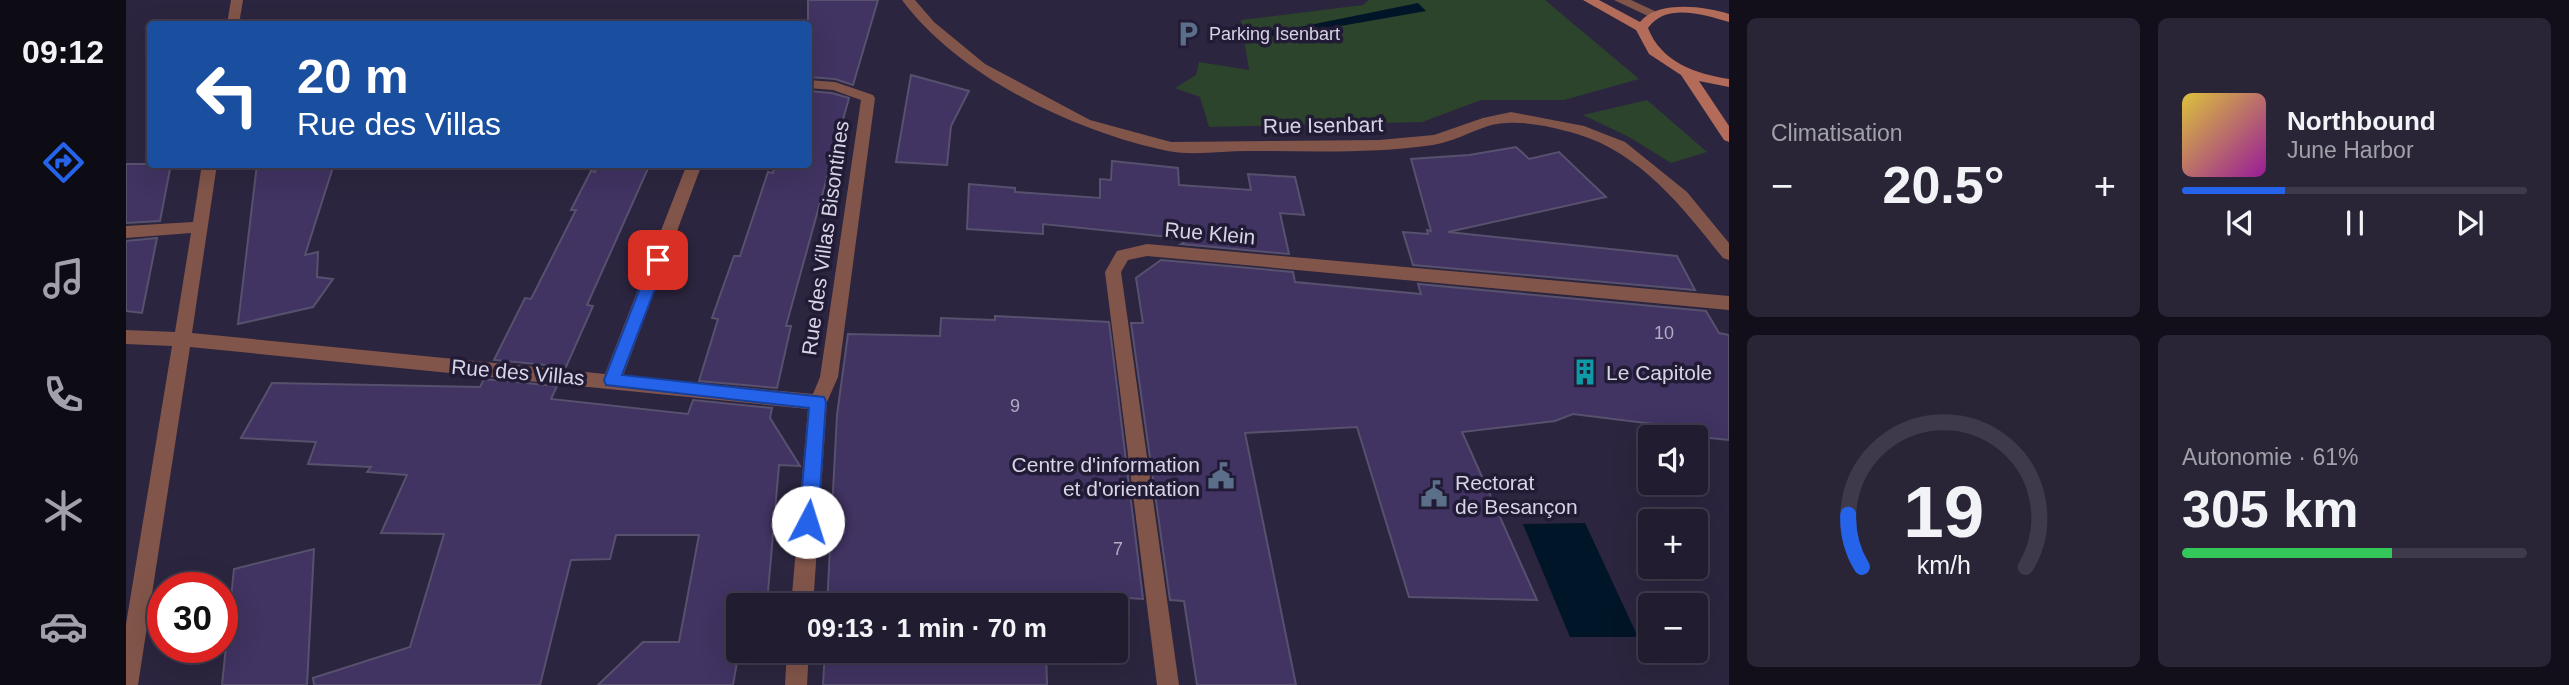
<!DOCTYPE html>
<html lang="fr">
<head>
<meta charset="utf-8">
<style>
  body { margin:0; font-family:Arial,sans-serif; background:#292537; color:#f1f3f6; height:100vh; display:flex; flex-direction:column; font-size:26px; white-space:nowrap }
  * { box-sizing:border-box; margin:0 }
  p { font-size:23px; color:#a2a1aa }
  .icon { flex:none; width:38px; height:38px; fill:none; stroke:currentColor; stroke-width:2; stroke-linecap:round; stroke-linejoin:round }
  .map { position:relative; flex:1; overflow:hidden }
  .side { display:flex; flex-direction:column; gap:18px; padding:18px; background:#120f1a; width:840px }
  .side>* { flex:none }
  .guide { position:absolute; left:21px; top:21px; width:665px; height:147px; border-radius:7px; box-shadow:0 7px 28px #0002,0 0 0 2px #3e3a4b; background:#1a4fa0; color:#fff; overflow:hidden }
  .controls { position:absolute; left:1512px; top:425px; display:grid; gap:14px }
  .controls a { display:grid; place-items:center; width:70px; height:70px; border-radius:7px; background:#211c2f; box-shadow:0 7px 28px #0002,0 0 0 2px #3e3a4b; font-size:35px }
  .speed { position:absolute; left:21px; top:572px; display:flex; gap:14px; font-size:35px; font-weight:700; text-align:center }
  .speed>* { display:grid; place-content:center; width:91px; height:91px; border-radius:50%; background:#211c2f; box-shadow:0 7px 28px #0002,0 0 0 2px #3e3a4b; line-height:1 }
  .speed .limit { border:10px solid #d22; background:#fff; color:#111 }
  .pin { position:absolute; display:grid; place-items:center; width:60px; height:60px; color:#fff; margin:-30px; border-radius:14px; box-shadow:0 4px 10px #0006 }
  .me { position:absolute; width:77px; margin:-38px; rotate:5deg; stroke-linejoin:round; filter:drop-shadow(0 0 5px #0008) }
  .turn { display:flex; align-items:center; gap:24px; height:147px; padding:0 35px; font-size:32px }
  .turn .icon { width:91px; height:91px; stroke-width:2.5 }
  .turn b { display:block; font-size:49px; line-height:60px }
  .big { font-size:52px; font-weight:700; line-height:1.1 }
  .side .widget { flex:1; display:flex; flex-direction:column; justify-content:center; gap:10px; min-width:0; padding:0 24px; border-radius:10px; background:#292537 }
  .side .dial { align-items:center; gap:0 }
  .dial svg { height:182px; overflow:visible; fill:none; stroke:#3e3a4b; stroke-width:7; stroke-linecap:round; text-anchor:middle }
  .dial text { fill:#f1f3f6; stroke:none }
  .song { display:flex; align-items:center; gap:21px }
  .cover { width:84px; height:84px; border-radius:10px; background:linear-gradient(135deg,hsl(50 70% 55%),hsl(300 70% 35%)) }
  .played { height:7px; border-radius:4px; background:linear-gradient(90deg,#2563eb 30%,#3e3a4b 30%) }
  .keys { display:flex; justify-content:space-around; direction:ltr }
  .heat { display:flex; justify-content:space-between; align-items:center; font-size:38px; direction:ltr }
  .charge { height:10px; border-radius:5px; background:linear-gradient(90deg,#34c759 61%,#3e3a4b 0) }
  .side .tiles { flex:1; display:grid; gap:18px; grid-template-columns:repeat(2,1fr) }
  .trip { position:absolute; left:600px; top:593px; width:402px; height:70px; border-radius:7px; background:#211c2f; box-shadow:0 7px 28px #0002,0 0 0 2px #3e3a4b; font-weight:700; line-height:70px; text-align:center }
  main { display:flex; flex:1; min-height:0 }
  .dock { display:flex; flex-direction:column; width:126px; justify-content:space-around; align-items:center; background:#0d0b13; color:#a2a1aa }
  .dock .icon { width:49px; height:49px }
  .dock .on { color:#2563eb }
  .dock b { font-size:32px; color:#f1f3f6 }
  .map>svg:first-child { display:block }
  .green { fill:#2b442b }
  .water { fill:#001527 }
  .building { fill:#413362; stroke:#58516e; stroke-width:2 }
  .lines { fill:none; stroke-linecap:round; stroke-linejoin:round }
  .service { fill:#82554a; fill-rule:evenodd }
  .minor { fill:#82554a; fill-rule:evenodd }
  .secondary { fill:#b36c5a; fill-rule:evenodd }
  .route { fill:#2563eb; stroke:#184099; stroke-width:2 }
  .labels { text-anchor:middle; dominant-baseline:central; stroke-width:7; stroke-linejoin:round; paint-order:stroke }
  .far-poi-label { font-size:18px; fill:#d7d4e5; stroke:#221b35; text-anchor:start }
  .number-label { font-size:18px; fill:#b2acc4 }
  .street-label { font-size:21px; fill:#d7d4e5; stroke:#221b35 }
  .poi-label { font-size:21px; fill:#d7d4e5; stroke:#221b35; text-anchor:start }
</style>
</head>
<body>
<main>
<nav class="dock">
<b>09:12</b>
<svg class="icon on" aria-label="directions" viewBox="0 0 24 24"><path d="M12 3l9 9-9 9-9-9zM9 14v-3h6M13 9l2 2-2 2"/></svg>
<svg class="icon" aria-label="music" viewBox="0 0 24 24"><path d="M9 18V5l10-2v13"/><circle cx="6" cy="18" r="3"/><circle cx="16" cy="16" r="3"/></svg>
<svg class="icon" aria-label="phone" viewBox="0 0 24 24"><path d="M5 4h4l2 5-3 2q2 4 5 5l2-3 5 2v4C11 20 4 13 5 4z"/></svg>
<svg class="icon" aria-label="climate" viewBox="0 0 24 24"><path d="M12 3v18M4 7l16 10M4 17L20 7"/></svg>
<svg class="icon" aria-label="car" viewBox="0 0 24 24"><path d="M5 17H2v-5l4-1 3-4h7l3 4 3 1v5h-3M9 17h6M6 11h13"/><circle cx="7" cy="17" r="2"/><circle cx="17" cy="17" r="2"/></svg>
</nav>
<div class="map">
<svg width="1603" height="685" viewBox="0 0 1603 685">
  <rect width="100%" height="100%" fill="#2c253f"/>
  <g class="green">
    <polygon points="1243,0 1419,0 1513,79 1438,100 1355,100 1296,122 1083,127 1074,97 1049,88 1070,75 1073,62 1123,70 1115,20 1237,5"/>
    <polygon points="1521,100 1581,152 1545,163 1503,137 1457,115"/>
  </g>
  <g class="water">
    <polygon points="1292,3 1300,11 1158,36 1142,36 1145,30 1174,27"/>
    <polygon points="1459,523 1512,637 1444,637 1397,524"/>
  </g>
  <g class="building">
    <polygon points="682,0 752,0 727,85 709,79 682,77"/>
    <polygon points="785,75 843,91 825,126 821,165 770,162"/>
    <polygon points="682,91 706,93 723,98 660,326 665,326 651,388 573,381 592,319 586,318 608,256 614,256 642,172 647,173 649,164 682,164"/>
    <polygon points="1390,147 1403,159 1433,152 1480,197 1322,232 1551,256 1569,290 1287,265 1277,232 1302,234 1301,230 1305,231 1285,159 1343,155"/>
    <polygon points="986,161 1052,168 1053,185 1125,190 1122,174 1169,177 1178,215 1154,213 1163,254 1055,244 1063,239 917,224 917,234 841,229 843,184 889,188 889,192 974,198 974,179 985,180"/>
    <polygon points="0,164 45,164 34,221 0,223"/>
    <polygon points="131,164 208,164 179,255 192,252 191,277 207,279 187,307 112,324"/>
    <polygon points="472,164 524,164 461,305 467,306 440,367 368,360 399,298 405,299 450,210 445,210 465,171 469,172"/>
    <polygon points="31,238 16,313 0,311 0,241"/>
    <polygon points="1035,260 1167,272 1169,282 1295,294 1292,284 1580,311 1593,333 1603,335 1603,440 1555,435 1552,427 1447,414 1429,421 1336,432 1411,600 1283,597 1231,427 1119,433 1170,685 1071,685 1058,601 1044,600 1005,323 1017,323 1010,278"/>
    <polygon points="869,316 983,322 1017,599 917,593 918,606 701,606 711,415 722,334 814,336 815,318 869,320"/>
    <polygon points="358,379 431,386 425,399 562,414 567,400 646,408 644,418 674,466 653,465 642,592 623,592 621,606 612,606 613,651 607,685 472,685 517,642 553,642 573,535 490,535 484,559 445,560 414,685 188,685 187,678 284,647 318,534 255,533 281,475 241,472 245,467 182,464 190,442 115,438 146,383 354,387"/>
    <polygon points="188,549 181,685 96,685 108,569"/>
    <polygon points="699,651 920,651 921,685 697,685"/>
  </g>
  <g class="lines">
    <polygon class="service" points="1488,0 1505,0 1533,13 1527,17 1522,16"/>
    <g class="minor">
      <polygon points="105,0 117,0 113,24 101,24"/>
      <path d="M776,0H789L808,22L859,64L964,120L1045,142L1253,140L1308,135L1357,118L1385,112L1458,126L1499,142L1561,192L1603,243V260L1597,258C1557,208 1515,153 1451,134C1425,126 1388,118 1362,126C1344,132 1326,142 1307,145C1246,154 1183,151 1122,151C1097,151 1067,156 1042,151C950,132 833,77 776,0Z"/>
      <polygon points="682,80 709,82 747,95 749,98 712,377 701,402 687,606 665,606 682,409 64,347 12,685 0,685 0,624 46,346 0,344 0,330 49,332 65,233 0,238 0,226 67,222 76,164 91,164 66,333 479,374 561,164 576,164 497,376 687,394 694,377 735,100 707,90 682,88"/>
      <polygon points="1021,244 1603,296 1603,310 1021,256 1002,260 995,272 1053,685 1031,685 979,272 991,251"/>
      <polygon points="661,651 683,651 681,685 659,685"/>
    </g>
    <path class="secondary" d="M1457,0H1473L1514,22C1532,0 1578,6 1603,14V22C1579,15 1540,2 1522,28C1535,62 1570,74 1603,79V87L1573,81L1603,126V142L1598,140L1555,75L1523,54L1510,30Z"/>
  </g>
  <polygon class="route" points="532,255 540,260 496,375 698,397 700,402 692,522 689,528 682,530 676,528 673,522 683,408 480,385 478,380 525,260"/>
  <defs>
    <g id="parking-bare" transform="scale(2.1)"><path d="M-3.5-5.5H1a3.5 3.5 0 0 1 0 7H-1V5.5H-3.5ZM-1-3.4V-.6H.8a1.4 1.4 0 0 0 0-2.8Z" fill="#5c6f8a" stroke="#221b35" stroke-width="2.5" paint-order="stroke"/></g>
    <g id="building-bare" transform="scale(2.1)"><path d="M-4-6H4V6H1V3H-1V6H-4ZM-2.5-4.3h1.7v1.8h-1.7ZM.8-4.3h1.7v1.8H.8ZM-2.5-1h1.7V.8h-1.7ZM.8-1h1.7V.8H.8Z" fill="#0f9aa8" stroke="#221b35" stroke-width="2.5" paint-order="stroke"/></g>
    <g id="civic-bare" transform="scale(2.1)"><path d="M-.6-6.5H3V-4.5H.6V-3L4-1V1h2V6H-6V1h2V-1L-.6-3ZM-1.2 2.5V6h2.4V2.5Z" fill="#5c6f8a" stroke="#221b35" stroke-width="2.5" paint-order="stroke"/></g>
  </defs>
  <g fill-rule="evenodd">
    <use href="#parking-bare" x="1062" y="34"/>
    <use href="#building-bare" x="1459" y="372"/>
    <use href="#civic-bare" x="1095" y="476"/>
    <use href="#civic-bare" x="1308" y="494"/>
  </g>
  <g class="labels">
    <g class="far-poi-label">
      <text x="1083" y="34">Parking Isenbart</text>
    </g>
    <g class="number-label">
      <text x="1538" y="333">10</text>
      <text x="889" y="406">9</text>
      <text x="992" y="549">7</text>
    </g>
    <g class="street-label">
      <text transform="translate(1197 125) rotate(-1)">Rue Isenbart</text>
      <text transform="translate(1084 233) rotate(5)">Rue Klein</text>
      <text transform="translate(699 238) rotate(-82)">Rue des Villas Bisontines</text>
      <text transform="translate(392 372) rotate(5)">Rue des Villas</text>
    </g>
    <g class="poi-label">
      <text x="1480" y="372">Le Capitole</text>
      <text x="1074" y="464" text-anchor="end">Centre d'information<tspan x="1074" dy="24">et d'orientation</tspan></text>
      <text x="1329" y="482">Rectorat<tspan x="1329" dy="24">de Besançon</tspan></text>
    </g>
  </g>
</svg>
<div class="controls">
<a><svg class="icon" aria-label="sound" viewBox="0 0 24 24"><path d="M4 9h4l5-4v14l-5-4H4zM17 9q2 3 0 6"/></svg></a>
<a>+</a>
<a>−</a>
</div>
<div class="speed"><div class="limit">30</div></div>
<div class="pin" style="left:532px;top:260px;background:#d93025"><svg class="icon" aria-label="arrive" viewBox="0 0 24 24"><path d="M6 21V4h12l-3 4 3 4H6"/></svg></div>
<svg class="me" style="left:682px;top:522px" viewBox="-20 -20 40 40"><circle r="19" fill="#fff"/><path d="M0-13L10 11 0 6-10 11z" fill="#2563eb"/></svg>
<div class="trip">09:13 · 1 min · 70 m</div>
<div class="guide">
<div class="turn"><svg class="icon" aria-label="left" viewBox="0 0 24 24"><path d="M17 20v-9H6M10 6l-5 5 5 5"/></svg><div><b>20 m</b>Rue des Villas</div></div>
</div>
</div>
<section class="side">
<div class="tiles">
<div class="widget"><p>Climatisation</p>
<div class="heat"><a>−</a><b class="big">20.5°</b><a>+</a></div>
</div>
<div class="widget">
<div class="song"><i class="cover"></i><div><b>Northbound</b><p>June Harbor</p></div></div>
<div class="played"></div>
<div class="keys"><svg class="icon" aria-label="previous" viewBox="0 0 24 24"><path d="M18 5L8 12l10 7zM5 5v14"/></svg><svg class="icon" aria-label="pause" viewBox="0 0 24 24"><path d="M8 5v14M16 5v14"/></svg><svg class="icon" aria-label="next" viewBox="0 0 24 24"><path d="M6 5l10 7-10 7zM19 5v14"/></svg></div>
</div>
<div class="widget dial"><svg viewBox="0 0 100 80">
<path d="M14 69A42 42 0 1 1 86 69"/>
<path d="M14 69A42 42 0 0 1 8 46" stroke="#2563eb"/>
<text x="50" y="56" font-size="32" font-weight="700">19</text>
<text x="50" y="72" font-size="11">km/h</text>
</svg></div>
<div class="widget"><p>Autonomie · 61%</p><b class="big">305 km</b><div class="charge"></div></div>
</div>
</section>
</main>
</body>
</html>
